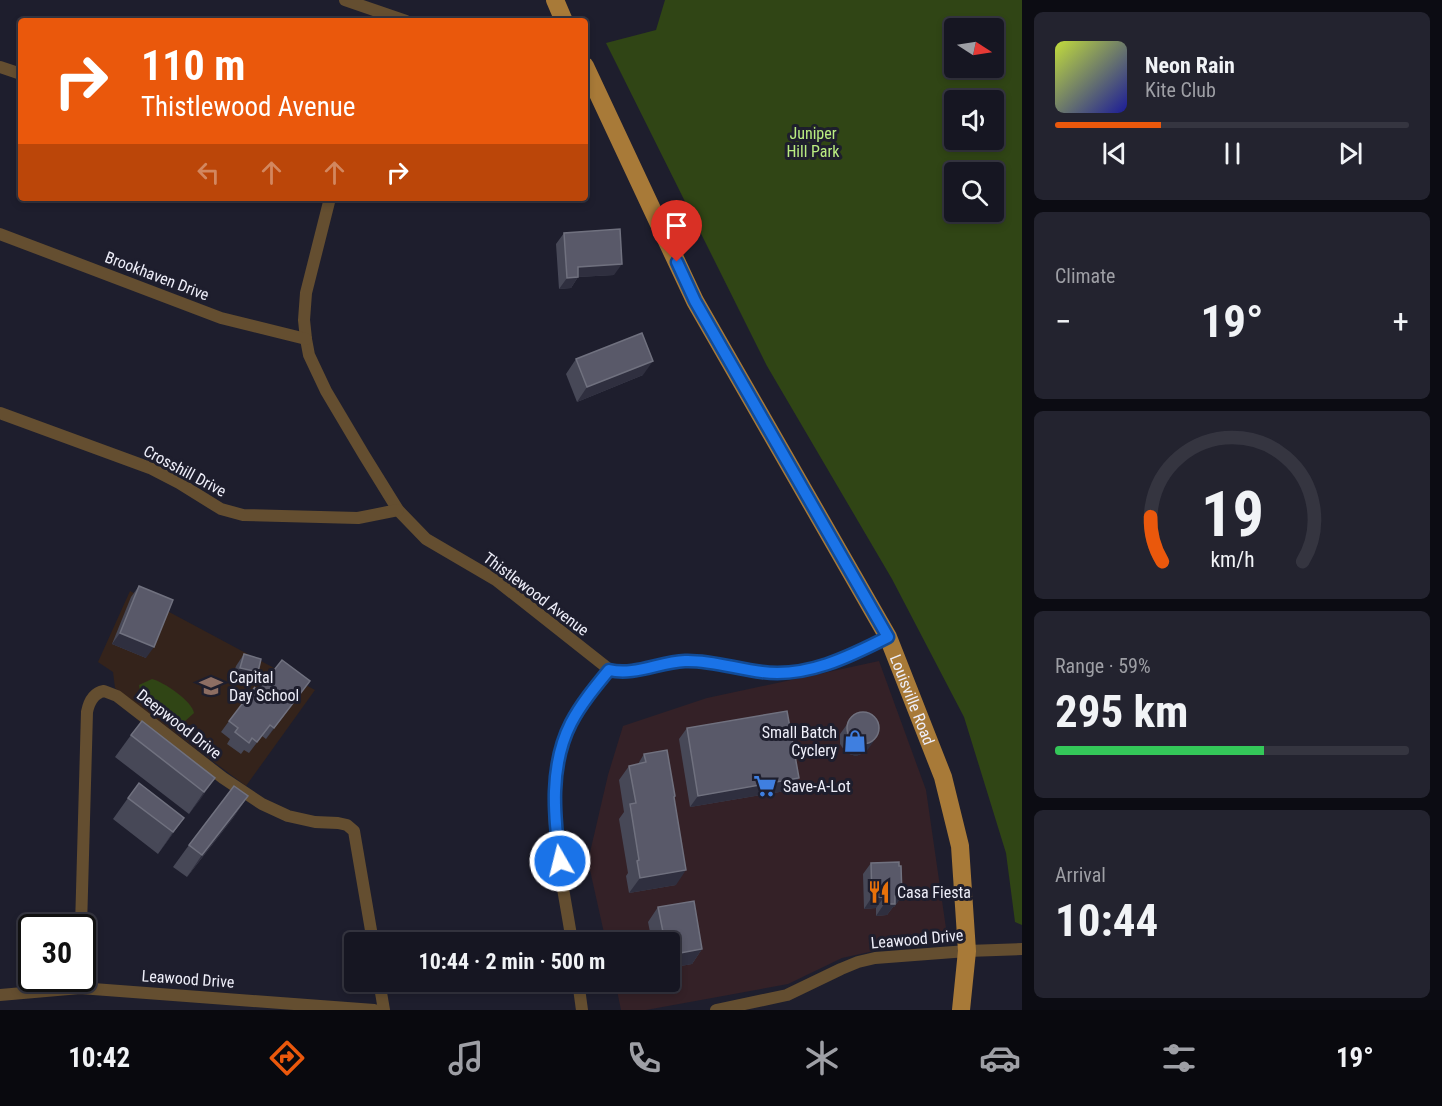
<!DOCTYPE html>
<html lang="en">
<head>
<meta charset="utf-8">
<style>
  body { margin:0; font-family:"Roboto Condensed",sans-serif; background:#23232f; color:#f1f3f6; height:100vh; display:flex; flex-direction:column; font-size:22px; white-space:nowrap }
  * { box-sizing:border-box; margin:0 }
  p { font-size:20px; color:#9e9fa5 }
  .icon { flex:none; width:33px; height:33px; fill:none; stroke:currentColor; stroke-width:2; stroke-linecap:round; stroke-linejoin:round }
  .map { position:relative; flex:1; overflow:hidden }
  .drawer { display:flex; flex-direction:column; gap:12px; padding:12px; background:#0c0c13; width:420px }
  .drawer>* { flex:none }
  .banner { position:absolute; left:18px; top:18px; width:570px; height:183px; border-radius:6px; box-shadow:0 3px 9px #0003,0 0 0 2px #353540; background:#ea580c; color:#fff; overflow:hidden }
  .needle { width:39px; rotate:102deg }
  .tools { position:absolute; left:944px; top:18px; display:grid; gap:12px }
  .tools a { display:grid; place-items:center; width:60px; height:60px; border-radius:6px; background:#161622; box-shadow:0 3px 9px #0003,0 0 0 2px #353540; font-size:30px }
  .speed { position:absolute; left:18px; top:914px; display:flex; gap:12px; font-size:30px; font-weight:700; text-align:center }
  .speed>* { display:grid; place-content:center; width:78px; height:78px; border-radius:50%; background:#161622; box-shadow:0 3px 9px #0003,0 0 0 2px #353540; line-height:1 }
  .speed .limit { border:3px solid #111; border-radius:9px; background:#fff; color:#111 }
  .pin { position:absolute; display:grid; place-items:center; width:51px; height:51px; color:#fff; margin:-62px -26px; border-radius:50% 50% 50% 0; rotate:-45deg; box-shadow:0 0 6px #0007 }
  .pin .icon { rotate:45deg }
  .me { position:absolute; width:66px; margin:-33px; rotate:352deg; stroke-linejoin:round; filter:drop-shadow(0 0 4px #0008) }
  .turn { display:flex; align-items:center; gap:21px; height:126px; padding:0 24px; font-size:27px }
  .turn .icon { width:78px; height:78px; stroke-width:2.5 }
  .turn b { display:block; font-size:42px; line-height:51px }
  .lanes { display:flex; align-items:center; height:57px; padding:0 24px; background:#0003; justify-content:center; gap:30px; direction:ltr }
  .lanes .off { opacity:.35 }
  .big { font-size:45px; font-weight:700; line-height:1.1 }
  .drawer .tile { flex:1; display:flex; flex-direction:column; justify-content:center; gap:9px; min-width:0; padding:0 21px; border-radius:9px; background:#23232f }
  .drawer .dial { align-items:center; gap:0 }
  .dial svg { height:156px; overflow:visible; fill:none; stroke:#353540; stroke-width:7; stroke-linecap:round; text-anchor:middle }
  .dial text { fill:#f1f3f6; stroke:none }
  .song { display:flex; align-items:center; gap:18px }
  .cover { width:72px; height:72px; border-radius:9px; background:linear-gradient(135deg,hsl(70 70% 55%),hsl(240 70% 35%)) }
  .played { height:6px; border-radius:3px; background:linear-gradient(90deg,#ea580c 30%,#353540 30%) }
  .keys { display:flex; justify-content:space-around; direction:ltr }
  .heat { display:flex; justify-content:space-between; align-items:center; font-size:33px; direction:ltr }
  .charge { height:9px; border-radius:4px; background:linear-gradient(90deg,#34c759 59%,#353540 0) }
  .trip { position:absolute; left:344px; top:932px; width:336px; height:60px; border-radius:6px; background:#161622; box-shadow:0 3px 9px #0003,0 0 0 2px #353540; font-weight:700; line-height:60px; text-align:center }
  .tab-bar { display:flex; height:96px; justify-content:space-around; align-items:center; background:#09090e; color:#9e9fa5 }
  .tab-bar .icon { width:42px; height:42px }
  .tab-bar .on { color:#ea580c }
  .tab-bar b { font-size:27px; color:#f1f3f6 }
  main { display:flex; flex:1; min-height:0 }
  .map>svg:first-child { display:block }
  .commercial { fill:#342127 }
  .education { fill:#34231b }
  .green { fill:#304515; fill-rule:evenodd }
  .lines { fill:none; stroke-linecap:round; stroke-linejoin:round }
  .minor { stroke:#644e30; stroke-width:12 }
  .primary { stroke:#a87a38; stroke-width:18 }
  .wall { fill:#474857 }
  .shaded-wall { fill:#2f2f3f }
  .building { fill:#595969; stroke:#70717f; stroke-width:1.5 }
  .route-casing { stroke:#114b97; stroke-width:15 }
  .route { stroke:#1a73e8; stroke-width:10 }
  .labels { text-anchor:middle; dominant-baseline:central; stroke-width:6; stroke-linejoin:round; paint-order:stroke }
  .park-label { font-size:16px; fill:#baed81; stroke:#1e1e2d }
  .street-label { font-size:16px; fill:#eeeef9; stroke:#1e1e2d }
  .poi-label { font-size:16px; fill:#eeeef9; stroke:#1e1e2d; text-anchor:start }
</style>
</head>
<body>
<main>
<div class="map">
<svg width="1022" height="1010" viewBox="0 0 1022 1010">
  <rect width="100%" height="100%" fill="#1e1e2d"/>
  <polygon class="commercial" points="879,661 926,790 948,942 892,947 842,958 788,984 646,1010 621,1010 615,981 669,981 669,942 606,942 588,861 608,775 623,726 707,698"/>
  <polygon class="education" points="130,591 315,690 246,786 115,688 113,672 98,662"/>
  <g class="green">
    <path d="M665,0H1022V925L1015,922L1006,853L964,717L892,579L767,366L606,43L656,30ZM954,28H993V68H954ZM954,100H993V140H954ZM954,172H993V212H954Z"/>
    <path d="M152,679C164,682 192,701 194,713L184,722L140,691L139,685Z"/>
  </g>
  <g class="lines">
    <g class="minor">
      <polyline points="345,0 406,21"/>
      <polyline points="0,67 21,74"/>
      <path d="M330,198L306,293L304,320L306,339L309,355L326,391L364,455L398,510L426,539L496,580L610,670C637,676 661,661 687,661C714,661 739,670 765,673C808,677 850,656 888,637"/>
      <polyline points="0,234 221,318 306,339"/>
      <polyline points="0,413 150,468 179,483 221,509 243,515 358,518 398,510"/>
      <path d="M81,927L87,712C89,702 93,693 104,691L117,696L223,778L262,804L288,816L315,822L338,823L347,825L354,831L373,942"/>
      <path d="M572,942C562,875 538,787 571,723C581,704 596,687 609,670"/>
      <polyline points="379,981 384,1010"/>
      <polyline points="578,981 582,1010"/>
      <polyline points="0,995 80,988 374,1010"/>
      <polyline points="716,1010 787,995 841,969 858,962 875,958 967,951 1022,949"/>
    </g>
    <g class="primary">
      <polyline points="555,0 564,21"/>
      <path id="s1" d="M585,66L695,301L888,637L943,777L960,846L967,951L961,1010"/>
    </g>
  </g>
  <g class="wall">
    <polygon points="564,233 614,275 578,277 571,288 559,289 556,244"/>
    <polygon points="576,359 643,375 577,402 566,374"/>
    <polygon points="139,586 146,658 112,644 131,597"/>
    <polygon points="244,654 258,672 250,683 232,679 236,666"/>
    <polygon points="310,681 266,739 262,736 249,753 244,750 241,754 227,744 230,739 221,732 229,721 252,698"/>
    <polygon points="848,723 866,752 856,756 846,753 840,744 840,734"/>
    <polygon points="687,728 799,778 791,790 690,807 679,739"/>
    <polygon points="131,735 215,778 189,814 115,757"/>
    <polygon points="644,754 675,796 674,798 676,885 629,893 626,876 628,873 619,819 624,812 619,780 629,766 638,764"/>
    <polygon points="248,796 233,818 187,877 173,867 189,845"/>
    <polygon points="128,798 184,818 158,854 113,819"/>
    <polygon points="871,863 902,896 894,907 893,907 887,915 876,916 876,908 864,909 863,874"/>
    <polygon points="658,907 702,949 692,964 669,968 669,942 652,942 648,922"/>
  </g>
  <g class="shaded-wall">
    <polygon points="622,264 614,275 578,277 571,288 559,289 567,278 578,267"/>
    <polygon points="653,361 643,375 577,402 587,387"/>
    <polygon points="120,633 154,647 146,658 112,644"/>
    <polygon points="240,668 258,672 250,683 232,679"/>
    <polygon points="310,681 302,692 266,739 274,728"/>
    <polygon points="874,741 866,752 856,756 846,753 854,742"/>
    <polygon points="215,778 200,800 189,814 204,792"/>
    <polygon points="799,778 791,790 690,807 698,796"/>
    <polygon points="248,796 233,818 187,877 202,855"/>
    <polygon points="184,818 168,840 158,854 173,832"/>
    <polygon points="686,870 676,885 629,893 640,878"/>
    <polygon points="895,896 902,896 894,907 893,907 887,915 876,916 884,904"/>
    <polygon points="872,897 884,897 876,908 864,909"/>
    <polygon points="702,949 692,964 669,968 669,955"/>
  </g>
  <g class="building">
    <polygon points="620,229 622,264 578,267 578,277 567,278 564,233"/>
    <polygon points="642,333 653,361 587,387 576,359"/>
    <polygon points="139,586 173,600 154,647 120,633"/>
    <polygon points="244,654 261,659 258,672 240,668"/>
    <polygon points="282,660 310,681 274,728 270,725 257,742 252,738 249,743 235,732 238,728 229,721 255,687 252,698"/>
    <polygon points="787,711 799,778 698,796 687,728"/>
    <circle cx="863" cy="728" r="16"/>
    <polygon points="142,721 215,778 204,792 131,735"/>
    <polygon points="667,750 675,796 674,797 686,870 640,878 637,861 639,860 630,804 636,803 629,766 646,762 644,754"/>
    <polygon points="139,783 184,818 173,832 128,798"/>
    <polygon points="234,786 248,796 202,855 189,845"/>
    <polygon points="899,862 899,866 901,866 902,896 895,896 895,904 884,904 884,897 872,897 871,863"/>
    <polygon points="694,901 702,949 669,955 669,942 665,942 658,907"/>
  </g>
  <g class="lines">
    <g class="route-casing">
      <path id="route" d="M560,861C554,816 549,766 571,723C581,704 595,687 609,670C635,676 659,662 685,661C711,660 736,669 762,672C806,678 849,657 888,637L695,301L677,262"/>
    </g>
    <use href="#route" class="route"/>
  </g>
  <defs>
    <g id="school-bare" transform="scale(1.8)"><path d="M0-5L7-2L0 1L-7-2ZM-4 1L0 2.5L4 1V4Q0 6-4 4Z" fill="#8d6e63" stroke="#1e1e2d" stroke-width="2.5" paint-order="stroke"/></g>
    <g id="shop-bare" transform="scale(1.8)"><path d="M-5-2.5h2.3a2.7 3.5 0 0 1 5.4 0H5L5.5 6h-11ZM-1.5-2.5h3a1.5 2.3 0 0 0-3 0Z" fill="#3f7fe0" stroke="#1e1e2d" stroke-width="2.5" paint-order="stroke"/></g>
    <g id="supermarket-bare" transform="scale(1.8)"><path d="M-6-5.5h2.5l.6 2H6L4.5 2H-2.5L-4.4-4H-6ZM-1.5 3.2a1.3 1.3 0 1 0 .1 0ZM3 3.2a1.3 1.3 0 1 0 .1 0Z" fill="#3f7fe0" stroke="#1e1e2d" stroke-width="2.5" paint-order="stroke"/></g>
    <g id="restaurant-bare" transform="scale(1.8)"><path d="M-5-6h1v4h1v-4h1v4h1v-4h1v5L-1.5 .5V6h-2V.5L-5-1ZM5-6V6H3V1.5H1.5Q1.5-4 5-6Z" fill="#e8710a" stroke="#1e1e2d" stroke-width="2.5" paint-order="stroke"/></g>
  </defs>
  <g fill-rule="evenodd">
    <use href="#school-bare" x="211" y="686"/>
    <use href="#shop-bare" x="855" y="741"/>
    <use href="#supermarket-bare" x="765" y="786"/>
    <use href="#restaurant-bare" x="879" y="892"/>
  </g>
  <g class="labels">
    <g class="park-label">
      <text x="813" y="133">Juniper<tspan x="813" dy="18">Hill Park</tspan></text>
    </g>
    <g class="street-label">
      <text transform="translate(157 276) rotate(21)">Brookhaven Drive</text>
      <text transform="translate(185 471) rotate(28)">Crosshill Drive</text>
      <text transform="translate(536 594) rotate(37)">Thistlewood Avenue</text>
      <text stroke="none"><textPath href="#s1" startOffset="714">Louisville Road</textPath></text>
      <text transform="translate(179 724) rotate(38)">Deepwood Drive</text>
      <text transform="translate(917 939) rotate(-5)">Leawood Drive</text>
      <text transform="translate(188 979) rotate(4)">Leawood Drive</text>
    </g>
    <g class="poi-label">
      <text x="229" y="677">Capital<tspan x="229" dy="18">Day School</tspan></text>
      <text x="837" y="732" text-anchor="end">Small Batch<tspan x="837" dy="18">Cyclery</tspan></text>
      <text x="783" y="786">Save-A-Lot</text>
      <text x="897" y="892">Casa Fiesta</text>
    </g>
  </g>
</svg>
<div class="tools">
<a><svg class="needle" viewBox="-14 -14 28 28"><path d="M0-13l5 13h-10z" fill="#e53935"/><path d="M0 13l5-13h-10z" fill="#9e9fa5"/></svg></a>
<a><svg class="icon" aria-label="sound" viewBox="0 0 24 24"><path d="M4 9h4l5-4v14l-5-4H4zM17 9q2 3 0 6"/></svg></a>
<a><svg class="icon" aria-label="search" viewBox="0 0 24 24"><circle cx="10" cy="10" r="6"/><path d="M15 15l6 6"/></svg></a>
</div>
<div class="speed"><div class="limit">30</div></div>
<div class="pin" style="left:677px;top:262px;background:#d93025"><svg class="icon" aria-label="arrive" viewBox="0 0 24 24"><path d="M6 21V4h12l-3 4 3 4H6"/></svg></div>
<svg class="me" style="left:560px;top:861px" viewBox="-20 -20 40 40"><circle r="17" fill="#1a73e8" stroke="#fff" stroke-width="3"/><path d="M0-11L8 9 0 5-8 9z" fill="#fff"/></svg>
<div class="trip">10:44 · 2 min · 500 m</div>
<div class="banner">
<div class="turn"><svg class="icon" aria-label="right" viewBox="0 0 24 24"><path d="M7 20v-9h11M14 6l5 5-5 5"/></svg><div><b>110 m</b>Thistlewood Avenue</div></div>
<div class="lanes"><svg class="icon off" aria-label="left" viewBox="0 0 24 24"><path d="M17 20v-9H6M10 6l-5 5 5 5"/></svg><svg class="icon off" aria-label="ahead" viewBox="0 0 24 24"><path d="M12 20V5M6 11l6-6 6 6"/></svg><svg class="icon off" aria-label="ahead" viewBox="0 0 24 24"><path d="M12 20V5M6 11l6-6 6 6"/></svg><svg class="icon" aria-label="right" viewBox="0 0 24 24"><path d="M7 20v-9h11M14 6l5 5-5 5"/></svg></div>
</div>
</div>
<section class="drawer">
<div class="tile">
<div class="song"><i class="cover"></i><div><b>Neon Rain</b><p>Kite Club</p></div></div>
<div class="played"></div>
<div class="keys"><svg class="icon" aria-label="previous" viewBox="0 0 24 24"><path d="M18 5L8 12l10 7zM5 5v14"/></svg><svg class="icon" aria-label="pause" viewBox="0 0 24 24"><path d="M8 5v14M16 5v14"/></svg><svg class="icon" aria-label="next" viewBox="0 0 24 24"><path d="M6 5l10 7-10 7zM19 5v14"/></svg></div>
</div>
<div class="tile"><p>Climate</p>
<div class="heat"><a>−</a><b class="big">19°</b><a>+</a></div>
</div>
<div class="tile dial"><svg viewBox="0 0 100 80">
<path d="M14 69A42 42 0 1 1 86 69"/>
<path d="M14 69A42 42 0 0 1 8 46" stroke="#ea580c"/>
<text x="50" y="56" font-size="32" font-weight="700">19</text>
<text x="50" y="72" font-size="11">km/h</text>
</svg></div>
<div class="tile"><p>Range · 59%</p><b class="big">295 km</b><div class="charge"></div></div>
<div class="tile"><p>Arrival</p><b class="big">10:44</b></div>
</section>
</main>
<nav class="tab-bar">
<b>10:42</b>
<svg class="icon on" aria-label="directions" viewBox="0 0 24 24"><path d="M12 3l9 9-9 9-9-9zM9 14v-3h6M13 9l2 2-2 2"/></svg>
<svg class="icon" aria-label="music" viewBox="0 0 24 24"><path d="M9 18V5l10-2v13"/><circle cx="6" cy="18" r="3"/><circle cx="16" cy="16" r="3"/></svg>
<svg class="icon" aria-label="phone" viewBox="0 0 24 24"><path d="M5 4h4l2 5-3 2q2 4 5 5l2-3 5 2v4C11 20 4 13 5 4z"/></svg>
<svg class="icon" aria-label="climate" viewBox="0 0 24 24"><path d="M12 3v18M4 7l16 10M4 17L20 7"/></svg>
<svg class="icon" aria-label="car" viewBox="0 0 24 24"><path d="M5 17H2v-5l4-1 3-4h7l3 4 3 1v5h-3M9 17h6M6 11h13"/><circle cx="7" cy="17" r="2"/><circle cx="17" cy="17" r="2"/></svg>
<svg class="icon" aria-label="filters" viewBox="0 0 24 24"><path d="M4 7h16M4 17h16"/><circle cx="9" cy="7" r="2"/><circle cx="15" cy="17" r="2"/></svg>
<b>19°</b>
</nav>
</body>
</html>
